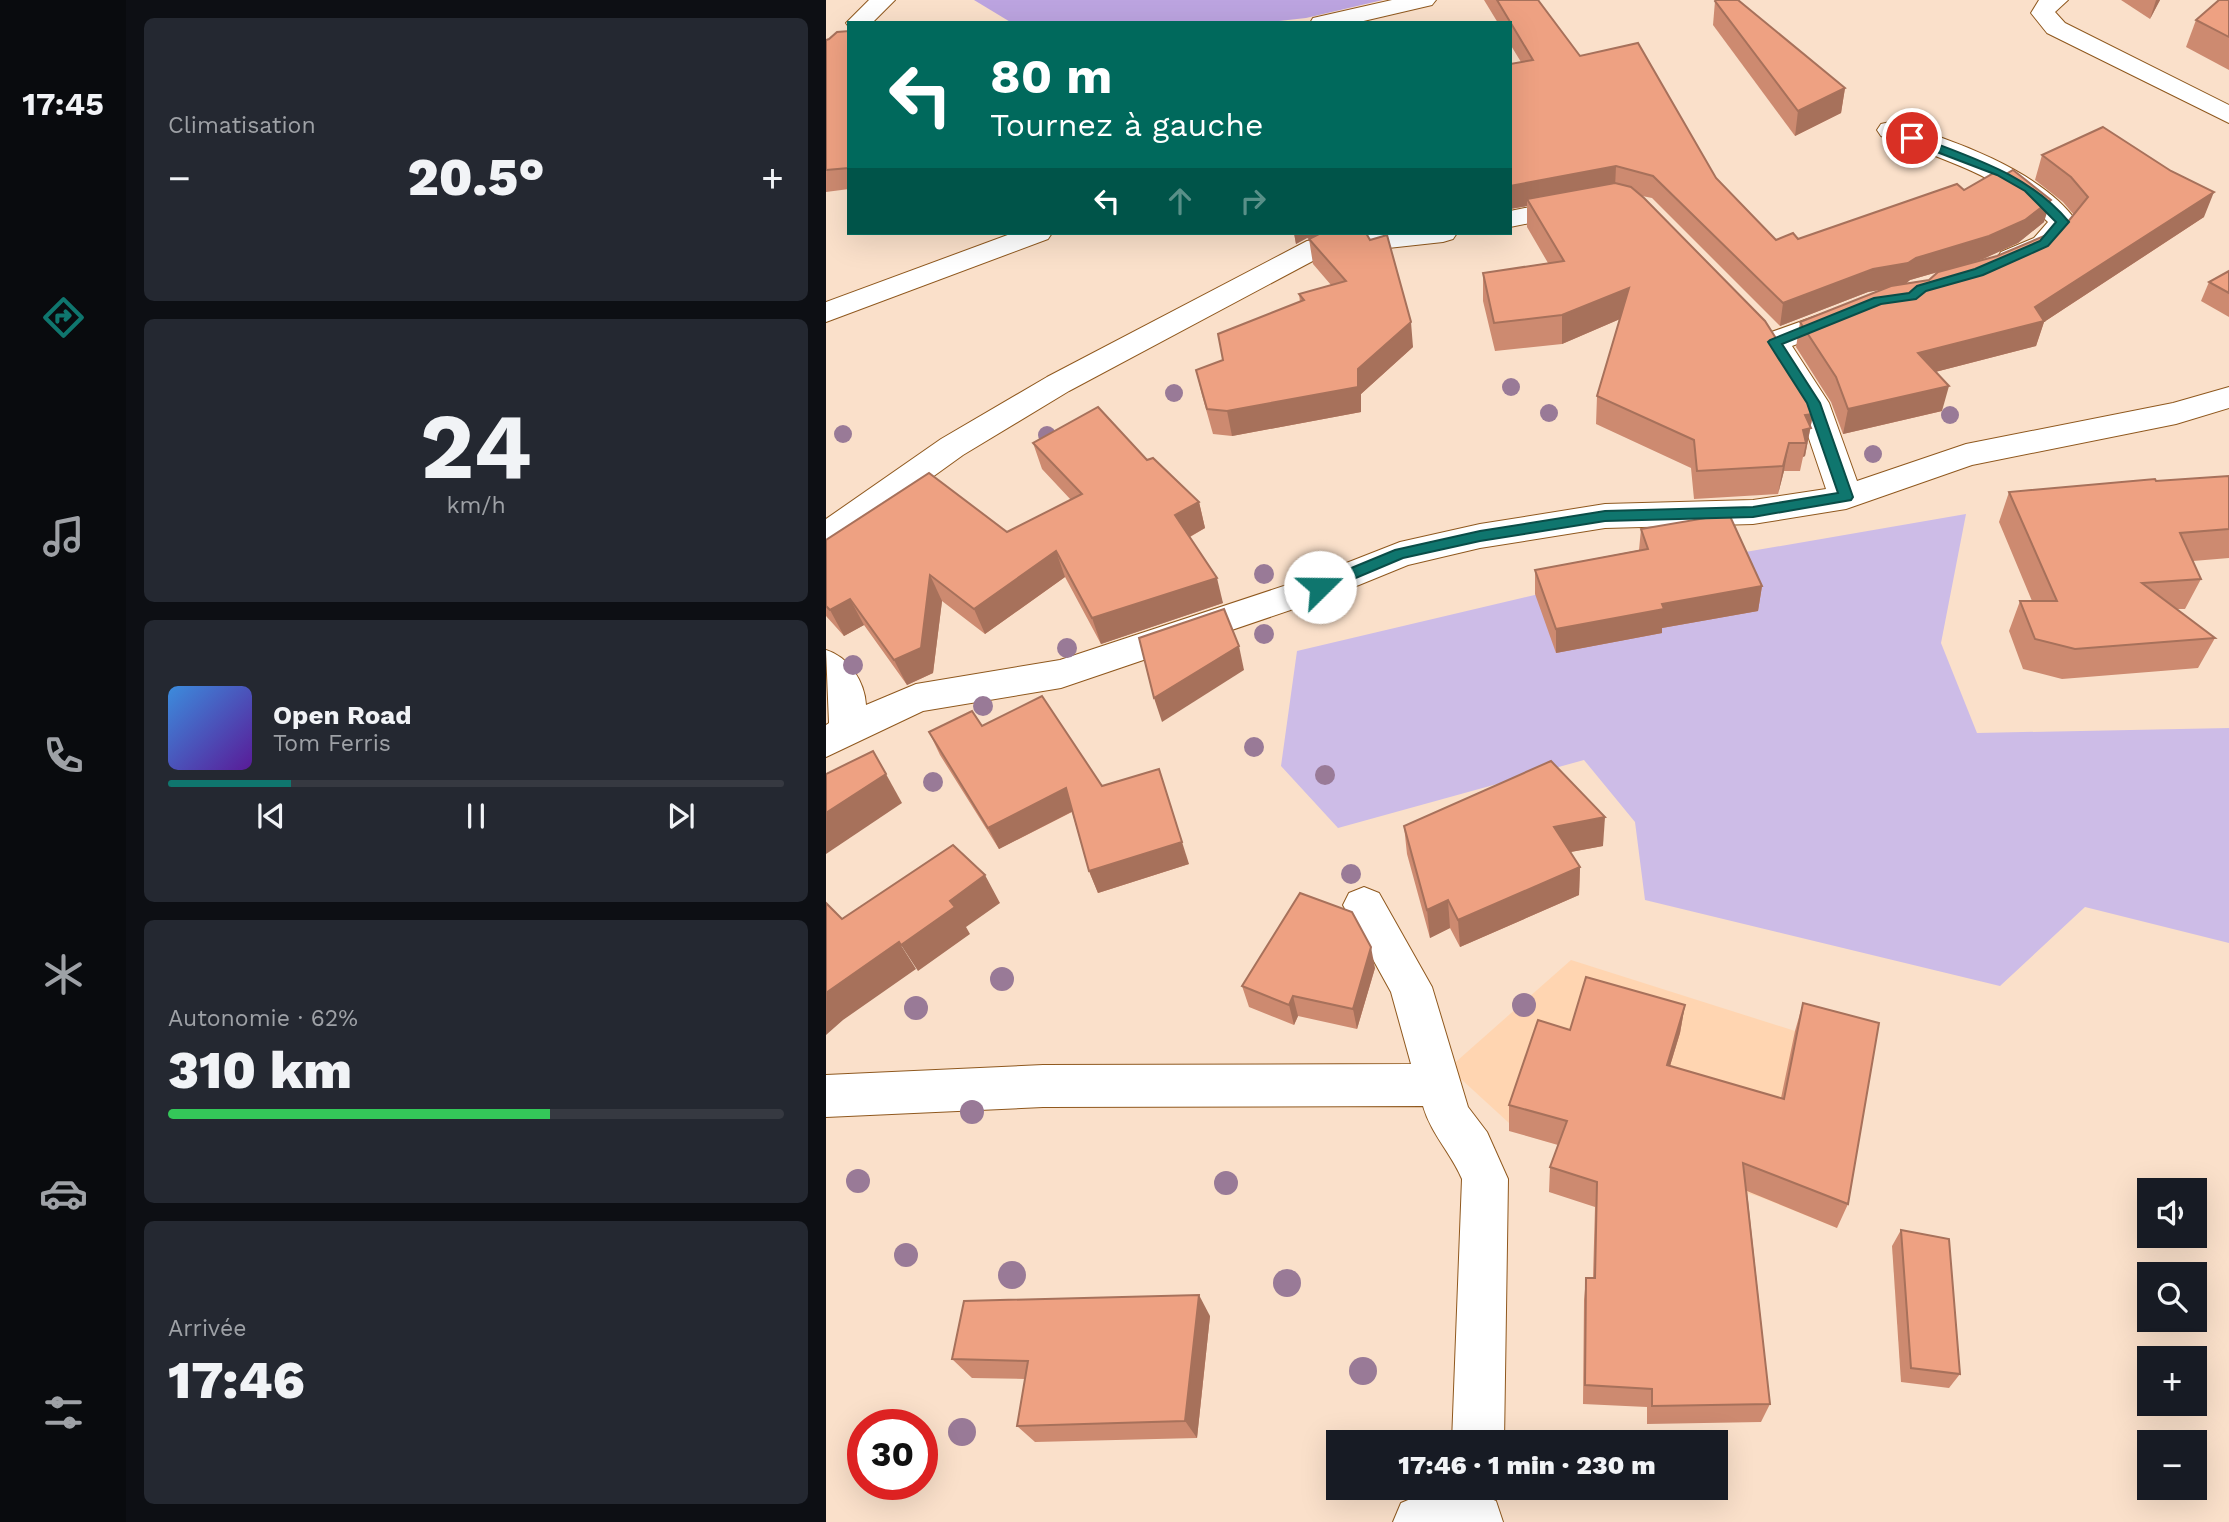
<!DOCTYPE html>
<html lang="fr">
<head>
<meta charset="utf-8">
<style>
  body { margin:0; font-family:"Work Sans",sans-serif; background:#242831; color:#f1f3f6; height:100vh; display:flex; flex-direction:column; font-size:26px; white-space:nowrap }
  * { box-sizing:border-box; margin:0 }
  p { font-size:23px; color:#9ea1a6 }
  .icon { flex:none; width:38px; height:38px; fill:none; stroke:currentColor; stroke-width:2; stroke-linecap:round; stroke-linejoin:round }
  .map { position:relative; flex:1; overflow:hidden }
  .side { display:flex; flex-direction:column; gap:18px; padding:18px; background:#0d0f14; width:700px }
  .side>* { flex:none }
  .top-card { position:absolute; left:21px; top:21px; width:665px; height:214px; border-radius:0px; box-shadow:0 7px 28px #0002; background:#00695c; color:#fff; overflow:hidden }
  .fabs { position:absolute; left:1311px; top:1178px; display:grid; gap:14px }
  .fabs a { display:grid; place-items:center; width:70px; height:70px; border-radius:0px; background:#171b24; box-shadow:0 7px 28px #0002; font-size:35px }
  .speed { position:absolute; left:21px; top:1409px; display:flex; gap:14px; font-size:35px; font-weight:700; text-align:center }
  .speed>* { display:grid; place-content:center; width:91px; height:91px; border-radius:50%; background:#171b24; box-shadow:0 7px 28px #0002; line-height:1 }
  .speed .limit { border:10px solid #d22; background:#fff; color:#111 }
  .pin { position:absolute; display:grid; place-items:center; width:60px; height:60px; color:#fff; margin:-30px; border:4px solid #fff; border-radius:50%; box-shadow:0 2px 7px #0007 }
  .me { position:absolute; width:77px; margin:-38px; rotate:68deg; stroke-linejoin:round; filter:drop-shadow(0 0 5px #0008) }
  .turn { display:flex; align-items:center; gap:24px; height:147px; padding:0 28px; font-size:32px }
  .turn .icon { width:91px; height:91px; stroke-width:2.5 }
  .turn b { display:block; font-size:49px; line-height:60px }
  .lanes { display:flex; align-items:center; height:66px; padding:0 28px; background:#0003; justify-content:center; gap:35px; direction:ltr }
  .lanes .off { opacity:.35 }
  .big { font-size:52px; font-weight:800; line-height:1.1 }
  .side .tile { flex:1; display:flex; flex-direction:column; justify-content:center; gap:10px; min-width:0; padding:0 24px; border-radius:10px; background:#242831 }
  .side .dial { align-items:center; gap:0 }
  .dial b { font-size:91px; line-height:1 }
  .song { display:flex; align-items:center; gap:21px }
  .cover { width:84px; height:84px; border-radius:10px; background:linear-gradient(135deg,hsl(210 70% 55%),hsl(270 70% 35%)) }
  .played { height:7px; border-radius:4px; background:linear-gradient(90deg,#0f766e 20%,#363941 20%) }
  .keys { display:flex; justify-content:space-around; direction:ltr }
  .heat { display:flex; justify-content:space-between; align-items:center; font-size:38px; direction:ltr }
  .charge { height:10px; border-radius:5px; background:linear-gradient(90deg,#34c759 62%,#363941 0) }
  .trip { position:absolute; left:500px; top:1430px; width:402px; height:70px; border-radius:0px; background:#171b24; box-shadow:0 7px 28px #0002; font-weight:800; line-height:70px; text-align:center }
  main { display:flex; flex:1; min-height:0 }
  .tabs { display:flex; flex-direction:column; width:126px; justify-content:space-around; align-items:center; background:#090b0e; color:#9ea1a6 }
  .tabs .icon { width:49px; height:49px }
  .tabs .selected { color:#0f766e }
  .tabs b { font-size:32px; color:#f1f3f6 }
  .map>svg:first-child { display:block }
  .built { fill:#ffd5b1 }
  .green { fill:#cdbce7 }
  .forest { fill:#bca4e0 }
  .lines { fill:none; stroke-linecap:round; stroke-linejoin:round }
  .minor-casing { stroke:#8f581e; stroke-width:2 }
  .minor { fill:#fff; fill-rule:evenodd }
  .tree { fill:#997a97 }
  .wall { fill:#cd8a70 }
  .shaded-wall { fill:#a7715b }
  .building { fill:#eea182; stroke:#a7715b; stroke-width:2 }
  .route { fill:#0f766e; stroke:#0a4d48; stroke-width:2 }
</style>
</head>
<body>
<main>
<nav class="tabs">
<b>17:45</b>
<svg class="icon selected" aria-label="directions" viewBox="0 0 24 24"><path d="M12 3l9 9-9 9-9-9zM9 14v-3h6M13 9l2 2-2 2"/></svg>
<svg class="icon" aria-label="music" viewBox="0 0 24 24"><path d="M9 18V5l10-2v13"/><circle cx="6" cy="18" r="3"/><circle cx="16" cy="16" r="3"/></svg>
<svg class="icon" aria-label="phone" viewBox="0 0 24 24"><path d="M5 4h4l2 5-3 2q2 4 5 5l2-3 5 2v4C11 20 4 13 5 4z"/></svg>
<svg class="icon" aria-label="climate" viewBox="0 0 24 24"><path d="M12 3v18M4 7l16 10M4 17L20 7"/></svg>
<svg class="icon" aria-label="car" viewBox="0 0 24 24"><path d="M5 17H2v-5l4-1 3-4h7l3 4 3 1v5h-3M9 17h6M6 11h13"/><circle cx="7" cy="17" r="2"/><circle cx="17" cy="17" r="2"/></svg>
<svg class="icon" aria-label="filters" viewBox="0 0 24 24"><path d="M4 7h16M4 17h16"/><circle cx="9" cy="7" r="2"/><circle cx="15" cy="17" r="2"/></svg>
</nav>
<section class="side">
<div class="tile"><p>Climatisation</p>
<div class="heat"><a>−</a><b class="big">20.5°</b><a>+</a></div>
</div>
<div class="tile dial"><b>24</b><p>km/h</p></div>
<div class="tile">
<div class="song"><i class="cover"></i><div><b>Open Road</b><p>Tom Ferris</p></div></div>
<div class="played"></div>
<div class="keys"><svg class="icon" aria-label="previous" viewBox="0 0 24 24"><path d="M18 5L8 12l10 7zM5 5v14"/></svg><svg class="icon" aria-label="pause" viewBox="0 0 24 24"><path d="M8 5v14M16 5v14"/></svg><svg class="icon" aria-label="next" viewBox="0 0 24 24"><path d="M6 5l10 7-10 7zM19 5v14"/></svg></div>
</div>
<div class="tile"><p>Autonomie · 62%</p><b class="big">310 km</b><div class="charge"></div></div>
<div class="tile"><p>Arrivée</p><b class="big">17:46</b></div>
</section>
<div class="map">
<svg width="1403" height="1522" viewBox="0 0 1403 1522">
  <rect width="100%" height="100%" fill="#fae0ca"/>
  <polygon class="built" points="745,960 969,1031 1042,1050 1011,1228 934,1197 739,1139 736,1146 695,1134 623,1068"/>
  <polygon class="green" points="1140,514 1115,643 1151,733 1403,728 1403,943 1259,907 1174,986 819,900 809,822 758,760 512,828 455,766 471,651 815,570"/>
  <polygon class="forest" points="148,0 557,0 480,18 436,23 186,23"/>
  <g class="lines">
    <g class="minor-casing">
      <g id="minor">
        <polygon points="43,0 69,0 46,23 23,23 23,27 20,23"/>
        <polygon points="566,0 610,0 606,5 529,23 484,23 487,18"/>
        <polygon points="1213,0 1242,0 1229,12 1239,23 1403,105 1403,123 1221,33 1205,13"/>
        <path d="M1064,122C1122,137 1216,171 1251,222C1235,245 1205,272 1175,264L1171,258L1175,252L1208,238L1222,222C1176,176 1114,158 1055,136L1051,130L1055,124Z"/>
        <polygon points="753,197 763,199 767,205 763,211 684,227 684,211"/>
        <polygon points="187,233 226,233 222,239 0,322 0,302"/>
        <polygon points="542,233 631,233 627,239 617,242 498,255 243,391 137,455 12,545 0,548 0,519 115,439 221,377 481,241"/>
        <path d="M1021,305L1032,307L1036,314L1032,321L966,346L1003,403L1031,481L1140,444L1347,403L1403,387V408L1350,424L1146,465L1020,509L927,524L779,528L654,548L582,565L506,596L235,688L97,711L0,757V725L3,723L0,650C23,657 39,682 40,705L90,684L234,660L482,578L574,542L654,524L779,504L927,500L1000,489L971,403L933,342L937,335Z"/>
        <path d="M538,887L553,893L606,987L642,1107L661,1132L682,1179L678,1442H626L636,1179C625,1153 605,1134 597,1106L217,1107L0,1117V1075L217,1065L585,1064L565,992L517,905L523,893Z"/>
        <polygon points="651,1493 670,1501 677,1522 567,1522 575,1503 594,1495"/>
      </g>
    </g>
    <use href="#minor" class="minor"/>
  </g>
  <g class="tree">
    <circle cx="685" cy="387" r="9"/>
    <circle cx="348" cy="393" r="9"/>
    <circle cx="723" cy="413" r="9"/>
    <circle cx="1124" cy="415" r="9"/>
    <circle cx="17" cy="434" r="9"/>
    <circle cx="221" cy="435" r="9"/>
    <circle cx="1047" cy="454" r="9"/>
    <circle cx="438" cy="574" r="10"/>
    <circle cx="495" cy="613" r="10"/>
    <circle cx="438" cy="634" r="10"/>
    <circle cx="241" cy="648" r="10"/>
    <circle cx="27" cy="665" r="10"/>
    <circle cx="157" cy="706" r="10"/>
    <circle cx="428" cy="747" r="10"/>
    <circle cx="499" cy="775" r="10"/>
    <circle cx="107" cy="782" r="10"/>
    <circle cx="525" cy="874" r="10"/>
    <circle cx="176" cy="979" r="12"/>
    <circle cx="698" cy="1005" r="12"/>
    <circle cx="90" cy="1008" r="12"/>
    <circle cx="146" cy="1112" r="12"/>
    <circle cx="32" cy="1181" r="12"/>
    <circle cx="400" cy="1183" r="12"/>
    <circle cx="80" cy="1255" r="12"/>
    <circle cx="186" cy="1275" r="14"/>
    <circle cx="461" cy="1283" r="14"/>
    <circle cx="537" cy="1371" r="14"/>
    <circle cx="136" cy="1432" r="14"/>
  </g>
  <g class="wall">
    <polygon points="658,0 712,0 754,56 890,178 950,240 972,239 1138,190 1218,222 1192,243 1157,259 1084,280 1080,283 1103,280 1171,256 1237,228 1248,215 1237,202 1209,180 1216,155 1378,217 1218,322 1210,346 1109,372 1116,411 1017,434 1005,402 970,347 974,322 1057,289 1042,292 954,326 826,198 816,196 987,414 979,456 977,457 974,471 958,471 952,494 868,499 865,468 770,424 771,396 794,319 736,344 669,351 657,301 657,273 722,263 701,227 701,206 684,209 684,64 695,62 684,44 684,23 672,23"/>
    <polygon points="1295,0 1334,0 1324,19"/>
    <polygon points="1403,0 1403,70 1360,47 1370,20"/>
    <polygon points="889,1 1019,88 1015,113 969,136 887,25"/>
    <polygon points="23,31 23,189 0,192 0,40"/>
    <polygon points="468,233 540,233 587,347 535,394 535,412 406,436 387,434 376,395 370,370 397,360 474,302 473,294 505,285 487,264 483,239 486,238 481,238 470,244"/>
    <polygon points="1403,271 1403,317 1375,301 1383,282"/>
    <polygon points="207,443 321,460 373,502 379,528 364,537 397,603 275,644 239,577 159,634 116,601 107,673 81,685 38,625 18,636 0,616 0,540 181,532 245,500 216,469"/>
    <polygon points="1403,476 1403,558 1367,561 1375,579 1359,609 1351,609 1389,638 1372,668 1236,679 1197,669 1183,631 1194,601 1206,601 1173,522 1183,492"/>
    <polygon points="815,529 936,586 932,611 836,628 836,633 730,653 709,594 709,570 813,550"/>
    <polygon points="156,726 276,786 363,864 272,893 263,871 246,812 173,849 114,755 103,732"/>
    <polygon points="578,826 777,846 745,852 754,867 753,895 634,947 624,928 604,938 581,854"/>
    <polygon points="549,968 531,1029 472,1016 468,1025 423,1007 416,986"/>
    <polygon points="977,1003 1022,1204 1011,1228 921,1191 944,1404 935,1422 821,1424 821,1407 757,1404 758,1300 760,1278 767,1278 769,1207 723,1192 724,1167 732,1145 683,1131 683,1105 744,1030 859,1005 854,1033 844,1066 955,1098 969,1031"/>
    <polygon points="1075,1230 1134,1374 1123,1388 1075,1382 1066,1246"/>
    <polygon points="384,1316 371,1438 209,1442 191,1426 199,1379 146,1378 126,1359"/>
  </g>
  <g class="shaded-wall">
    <polygon points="1330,0 1334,0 1324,19"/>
    <polygon points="1019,88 1015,113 969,136 972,111"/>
    <polygon points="790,166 789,188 701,199 701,206 684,209 684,186"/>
    <polygon points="1388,192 1378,217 1218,322 1210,346 1086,378 1092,353 1209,307"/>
    <polygon points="1225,200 1218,222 1192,243 1157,259 1084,280 1077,286 1042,292 954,326 957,303"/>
    <polygon points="468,233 524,233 481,238 470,244"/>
    <polygon points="803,288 801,316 736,344 736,315"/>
    <polygon points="585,322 587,347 535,394 535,412 406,436 401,411 532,369"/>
    <polygon points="1123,386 1116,411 1017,434 1022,409"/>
    <polygon points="987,414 979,456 977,457 980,443 974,443 979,415"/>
    <polygon points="963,443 958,471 952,494 957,466"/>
    <polygon points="373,502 379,528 356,541 349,515"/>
    <polygon points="230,551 239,577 159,634 148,609"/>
    <polygon points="104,575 116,601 107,673 81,685 68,660"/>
    <polygon points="391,578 397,603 275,644 266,618"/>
    <polygon points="936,586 932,611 836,628 836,633 730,653 730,629 836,604"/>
    <polygon points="24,599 38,625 18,636 4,610"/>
    <polygon points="413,646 418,670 336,722 328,698"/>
    <polygon points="333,769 363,864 272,893 263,871"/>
    <polygon points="60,774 76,803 0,854 0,813"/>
    <polygon points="240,788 249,810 173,849 162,828"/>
    <polygon points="779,817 777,846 728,855 728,827"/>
    <polygon points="754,867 753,895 634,947 632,920"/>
    <polygon points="159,875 174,903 140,927 144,934 92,971 75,945 124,901"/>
    <polygon points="622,900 624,928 604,938 601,910"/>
    <polygon points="73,942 90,969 17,1020 0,1035 0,993"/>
    <polygon points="545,947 549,968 531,1029 527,1009"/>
    <polygon points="467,996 472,1016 468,1025 463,1005"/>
    <polygon points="859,1005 854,1033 836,1092 841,1065"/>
    <polygon points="373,1295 384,1316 371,1438 359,1421"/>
  </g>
  <g class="building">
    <polygon points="671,0 712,0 754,56 812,43 890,178 950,240 967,233 972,239 1131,184 1138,190 1173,170 1180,174 1187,170 1225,200 1199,220 1163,236 1090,258 1082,263 1047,269 957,303 827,176 790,166 684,186 684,64 707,60"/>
    <polygon points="890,0 912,0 1019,88 972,111 889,1"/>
    <polygon points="1393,0 1403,0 1403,37 1370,20"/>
    <polygon points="23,31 23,168 0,170 0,40 3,39 11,32"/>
    <polygon points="1277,127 1345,171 1388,192 1209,307 1218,321 1092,353 1123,386 1022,409 1010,377 974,322 1065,286 1103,280 1112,272 1171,256 1237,228 1262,197 1245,177 1216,155"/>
    <polygon points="789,183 805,187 818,198 939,321 974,376 987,414 979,415 985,428 977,430 980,443 963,443 957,466 871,471 868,440 771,396 803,288 736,315 668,323 657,273 738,261 701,199"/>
    <polygon points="495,233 540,233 544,240 561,235 585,322 532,369 532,387 401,411 381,409 370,370 397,360 392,334 478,300 473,294 520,281 483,239"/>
    <polygon points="1403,271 1403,293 1383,282"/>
    <polygon points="272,407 321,460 327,458 373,502 349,515 391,578 266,618 230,551 148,609 104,575 95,648 68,660 24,599 4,610 0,606 0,540 103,473 181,532 256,494 207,443"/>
    <polygon points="1403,476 1403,529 1354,533 1375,579 1316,583 1389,638 1249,649 1209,639 1194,601 1231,601 1183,492 1329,479 1330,481"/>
    <polygon points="903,514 936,586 836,604 838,609 730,629 709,570 822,549 815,529"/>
    <polygon points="398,609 413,646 328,698 313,638"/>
    <polygon points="216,696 276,786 333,769 356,842 263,871 240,788 162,828 103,732 146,711 156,726"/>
    <polygon points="47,751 60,774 0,813 0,774"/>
    <polygon points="725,761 779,817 728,827 754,867 632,920 622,900 601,910 578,826"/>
    <polygon points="127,845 159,875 124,901 129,907 75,945 73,942 0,993 0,903 16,919"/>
    <polygon points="474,893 526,912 545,947 527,1009 467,996 463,1005 416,986"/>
    <polygon points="760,977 859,1005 841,1065 958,1099 977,1003 1053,1023 1022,1204 917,1163 944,1404 826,1406 826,1389 759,1385 760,1278 769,1278 771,1182 724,1167 741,1121 683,1105 712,1020 744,1030"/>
    <polygon points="1075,1230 1123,1239 1134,1374 1085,1368"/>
    <polygon points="373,1295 359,1421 191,1426 202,1361 126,1359 138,1301"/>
  </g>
  <path class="route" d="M1082,136H1090C1146,158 1203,174 1243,222L1222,246L1157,275L1100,291L1090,299L1055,304L956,344L994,403L1027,497L1025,500L927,517L779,521L654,541L577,558L499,591H489V583L569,550L654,531L779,511L927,507L1012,493L981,403L942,342L944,340L1048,298L1083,293L1091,286L1149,269L1214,241L1230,222L1199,191L1171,175L1082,141Z"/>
</svg>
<div class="fabs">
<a><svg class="icon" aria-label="sound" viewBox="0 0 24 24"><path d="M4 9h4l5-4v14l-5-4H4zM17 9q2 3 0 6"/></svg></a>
<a><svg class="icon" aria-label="search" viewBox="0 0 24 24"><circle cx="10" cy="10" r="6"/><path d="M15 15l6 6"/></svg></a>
<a>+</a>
<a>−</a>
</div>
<div class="speed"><div class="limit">30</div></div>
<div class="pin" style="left:1086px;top:138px;background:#d93025"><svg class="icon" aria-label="arrive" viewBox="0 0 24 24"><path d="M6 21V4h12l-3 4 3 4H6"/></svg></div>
<svg class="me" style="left:494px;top:587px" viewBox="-20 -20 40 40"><circle r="19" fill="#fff"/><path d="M0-13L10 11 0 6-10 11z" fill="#0f766e"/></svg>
<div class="trip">17:46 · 1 min · 230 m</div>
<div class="top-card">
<div class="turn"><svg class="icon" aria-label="left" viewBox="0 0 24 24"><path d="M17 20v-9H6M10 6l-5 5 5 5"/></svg><div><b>80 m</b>Tournez à gauche</div></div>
<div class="lanes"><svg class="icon" aria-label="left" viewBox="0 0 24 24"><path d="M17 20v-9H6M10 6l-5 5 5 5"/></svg><svg class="icon off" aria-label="ahead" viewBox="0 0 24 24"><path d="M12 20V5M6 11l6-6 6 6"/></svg><svg class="icon off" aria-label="right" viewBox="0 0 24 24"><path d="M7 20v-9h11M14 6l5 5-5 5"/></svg></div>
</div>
</div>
</main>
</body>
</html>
